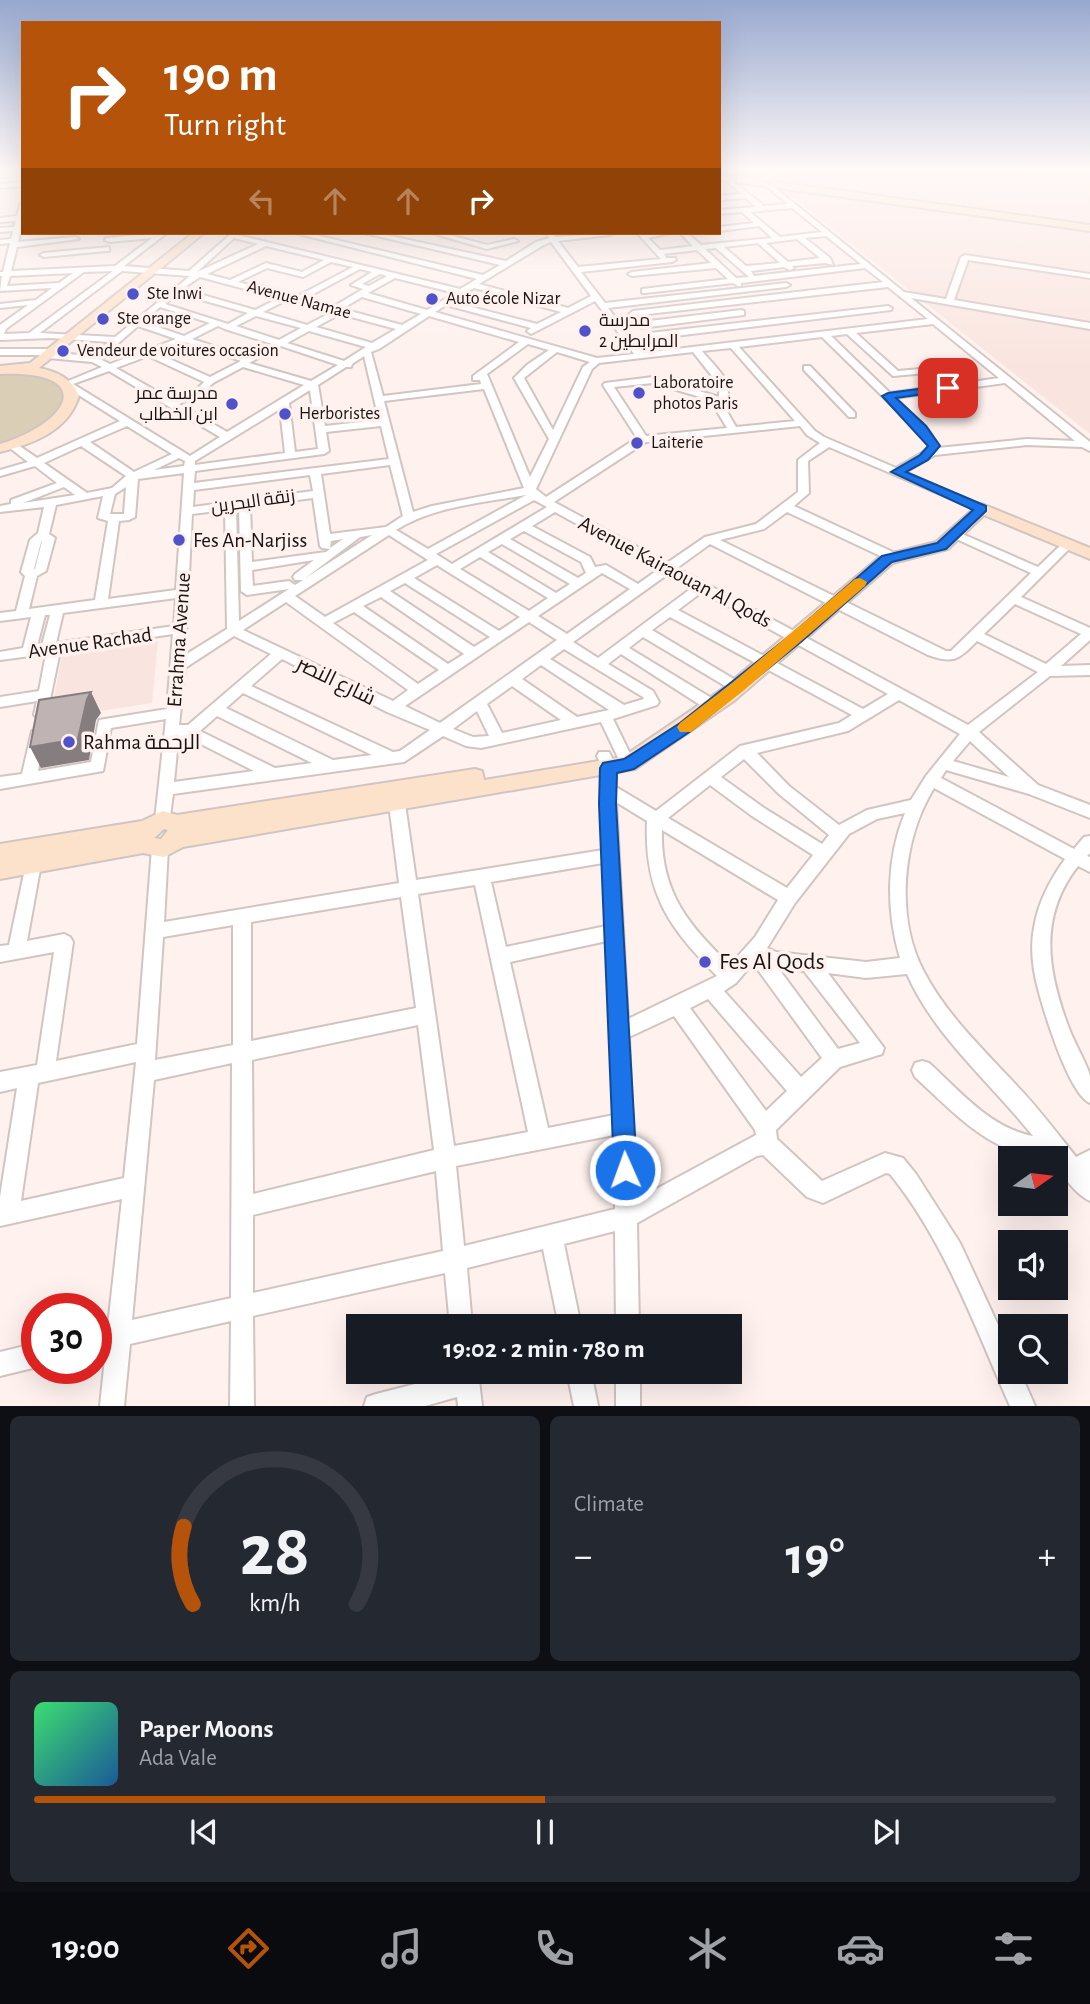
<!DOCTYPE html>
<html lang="en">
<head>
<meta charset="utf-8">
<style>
  body { margin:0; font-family:"Alegreya Sans",Cairo,sans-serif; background:#242831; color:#f1f3f6; height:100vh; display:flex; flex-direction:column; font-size:26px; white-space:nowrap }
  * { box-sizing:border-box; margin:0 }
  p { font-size:23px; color:#9ea1a6 }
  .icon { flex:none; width:38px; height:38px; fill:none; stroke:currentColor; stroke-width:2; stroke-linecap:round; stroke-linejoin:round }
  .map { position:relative; height:1406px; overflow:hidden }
  .details { display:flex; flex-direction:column; gap:10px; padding:10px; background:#0d0f14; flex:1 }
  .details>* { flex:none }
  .guide { position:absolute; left:21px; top:21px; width:700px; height:214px; border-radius:0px; box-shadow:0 7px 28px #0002; background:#b45309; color:#fff; overflow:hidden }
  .needle { width:46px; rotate:76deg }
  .fabs { position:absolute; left:998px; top:1146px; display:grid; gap:14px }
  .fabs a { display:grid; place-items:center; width:70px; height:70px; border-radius:0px; background:#171b24; box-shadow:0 7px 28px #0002; font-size:35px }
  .speed { position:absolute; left:21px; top:1293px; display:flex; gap:14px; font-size:35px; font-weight:700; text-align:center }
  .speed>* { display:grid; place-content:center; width:91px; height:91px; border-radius:50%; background:#171b24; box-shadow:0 7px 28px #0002; line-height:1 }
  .speed .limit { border:10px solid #d22; background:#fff; color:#111 }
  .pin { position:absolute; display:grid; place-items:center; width:60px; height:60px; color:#fff; margin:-30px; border-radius:14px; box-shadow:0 4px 10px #0006 }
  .me { position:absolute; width:77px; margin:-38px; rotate:358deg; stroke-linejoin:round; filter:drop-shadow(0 0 5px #0008) }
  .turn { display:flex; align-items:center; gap:24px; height:147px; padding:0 28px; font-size:32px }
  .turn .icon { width:91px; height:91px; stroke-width:2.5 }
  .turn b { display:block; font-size:49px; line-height:60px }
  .lanes { display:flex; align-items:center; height:66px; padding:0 28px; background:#0003; justify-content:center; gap:35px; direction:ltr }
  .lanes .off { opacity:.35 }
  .big { font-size:52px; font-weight:600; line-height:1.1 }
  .details .widget { flex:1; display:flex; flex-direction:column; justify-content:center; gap:10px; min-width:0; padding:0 24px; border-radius:10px; background:#242831 }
  .details .dial { align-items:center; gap:0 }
  .dial svg { height:182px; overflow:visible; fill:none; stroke:#363941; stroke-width:7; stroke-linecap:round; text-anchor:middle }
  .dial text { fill:#f1f3f6; stroke:none }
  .song { display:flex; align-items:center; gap:21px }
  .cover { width:84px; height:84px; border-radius:10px; background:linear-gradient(135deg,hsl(140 70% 55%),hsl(210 70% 35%)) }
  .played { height:7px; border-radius:4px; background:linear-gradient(90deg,#b45309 50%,#363941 50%) }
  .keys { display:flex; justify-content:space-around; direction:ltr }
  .heat { display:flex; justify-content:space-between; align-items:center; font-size:38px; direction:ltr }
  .details .tiles { flex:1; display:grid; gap:10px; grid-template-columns:1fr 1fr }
  .widget:last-child { grid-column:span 2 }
  .trip { position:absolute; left:346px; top:1314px; width:396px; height:70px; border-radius:0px; background:#171b24; box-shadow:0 7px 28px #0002; font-weight:600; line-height:70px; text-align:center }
  .menu { display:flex; height:112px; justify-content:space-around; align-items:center; background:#090b0e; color:#9ea1a6 }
  .menu .icon { width:49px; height:49px }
  .menu .selected { color:#b45309 }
  .menu b { font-size:32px; color:#f1f3f6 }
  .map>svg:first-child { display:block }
  .built { fill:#fae4df }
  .green { fill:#dbceb6 }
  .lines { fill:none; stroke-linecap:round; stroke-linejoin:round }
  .street-casing { stroke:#d1c5c2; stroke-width:4 }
  .secondary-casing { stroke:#d1c5c2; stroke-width:4 }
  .street { fill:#fff; fill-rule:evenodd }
  .secondary { fill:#fde2cb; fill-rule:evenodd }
  .shaded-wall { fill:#867d7e }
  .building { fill:#c0b3b4; stroke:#867d7e; stroke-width:2 }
  .route { fill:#1a73e8; stroke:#114b97; stroke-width:2 }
  .slow { fill:#f59e0b }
  .poi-dot { fill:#5052c9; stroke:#fef1ee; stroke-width:2.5 }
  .labels { text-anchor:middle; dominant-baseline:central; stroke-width:7; stroke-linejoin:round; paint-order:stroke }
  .far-poi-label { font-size:18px; fill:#191413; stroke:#fef1ee; text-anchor:start }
  .far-street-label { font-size:18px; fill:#191413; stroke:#fef1ee }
  .poi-label { font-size:21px; fill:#191413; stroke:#fef1ee; text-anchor:start }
  .street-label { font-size:21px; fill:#191413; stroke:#fef1ee }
  .near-poi-label { font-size:24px; fill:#191413; stroke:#fef1ee; text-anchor:start }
</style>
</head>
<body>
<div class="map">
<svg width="1090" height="1406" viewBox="0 0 1090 1406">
  <rect width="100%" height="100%" fill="#fef1ee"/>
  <g class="built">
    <polygon points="719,171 1090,171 1090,434 785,191 719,179"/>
    <polygon points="158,641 152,703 50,719 62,655"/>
  </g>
  <path class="green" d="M0,373C16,374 35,372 50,379C98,403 19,437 0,443Z"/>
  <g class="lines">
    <g class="street-casing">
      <g id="street">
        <polygon points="777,171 786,171 760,183 755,182"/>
        <polygon points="975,171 981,171 977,175"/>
        <polygon points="23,172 23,176 0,177 0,173"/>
        <path d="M726,176L764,206L788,204L764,184L769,183L904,292L946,299L961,257L965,255L1090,274V278L968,260L954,300L1090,323V329L911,298L1090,442V451L1082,447L1027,445L935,455L905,472L986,507L988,509L982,512L829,447L808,461L809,493L794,506L897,554V560H889L787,512L764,529L720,540L946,651H951L1031,573L952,537V533H960L1038,567L1064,542H1072L1074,544L1021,597L1090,628V640L1061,666L1090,665V675L1050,676L979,732L1038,785L1090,805V818L1029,794L946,770L941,778L1074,849L1084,837L1090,836V853L1087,856L1090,857V872L1078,866C1037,918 1048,974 1070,1031C1075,1044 1087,1064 1090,1076C1090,1083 1090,1095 1090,1103C1068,1094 1040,1001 1035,976C1032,960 1031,943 1034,928C1038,902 1050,880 1065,859L934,788C902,840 895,918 924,972C947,1016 985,1051 1018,1087C1039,1109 1057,1133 1076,1157L1090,1150V1201C1077,1195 1057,1172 1055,1158C993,1158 958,1116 915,1077L912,1070L915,1063L922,1061L929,1063C961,1092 990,1128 1033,1136C991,1083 934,1036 907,974L866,978L828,973L884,1048L882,1054L840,1067L776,1130L777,1139L822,1181L885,1153L903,1158L916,1174L960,1243L1010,1351V1372H1020L1035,1406H1010C975,1327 945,1242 890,1174L886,1173L823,1203L807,1197L763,1155L757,1156L637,1223L639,1326H616L615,1231L564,1244L581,1326H559L543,1249L467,1268L472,1326H450L445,1273L253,1316L254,1406H230L231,1321L130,1344L124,1406H100L106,1349L96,1352V1328L108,1326L122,1199L0,1226V1197L17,1088L0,1092V1072L37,1065L54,952L0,962V946L9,945L27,859L33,857L39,859L41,864L27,941L64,934L70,937L73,942L56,1061L137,1044L152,848L154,843L160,841L166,843L168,848L164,922L399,883L389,804L392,800L397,798L402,800L405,804L416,880L603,850L602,768L597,756L599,752H609C616,764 616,773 616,787L656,811L740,746L839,723L852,715L670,617L652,630L742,684L744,687L737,692L732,690L643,637L629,648L718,702L720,706L718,710H708L621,654L608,664L653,691L659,702L657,705L613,719L635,764L633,768H623L601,722L481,748L466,746L443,736L404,762L173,794L169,824L163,826L157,824L155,820L166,719L111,728L103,771L0,789V777L22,774L32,731H42L44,735L38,771L91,762L99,720L167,709L173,634L60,651L46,719L41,720L34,715L37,701L0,707V697L39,691L46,654L0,660V652L23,648L31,617L0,621V613L16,611L25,576L21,572L30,540L38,533L44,507L0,512V506L11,504V500L57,483L35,466L0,476V470L28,462L6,445L7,443H15L37,458L120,421L61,384L102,367L92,362L48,358L44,355H0V349H52L56,353L92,356L109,342L51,338L0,340V325L28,305L0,308V304L36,300L52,288L0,291L2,276H0V272H3L10,243L0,244V240L11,239L13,231L0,232V228L14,227L16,221L0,222V218L17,216L20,205L23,203V221L18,242L75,237L79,239L17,247L11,271L115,266L152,238L109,242L105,240L106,238L159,233H167L124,266L189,271L232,233H239L238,235L460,289L477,279L295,233H307L483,275L500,265L364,233H377L506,261L536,242L549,238L546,233H552L555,237L613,233L610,235L558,241L578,267L661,259L637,233H671L648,238L660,250L693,246L680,233H687L701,245L772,238L759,226L719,231V227L754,223L742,212L719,214V210L756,207L746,198L719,200V196L742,194L724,179ZM792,208L822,232L780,237L750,212ZM826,236L861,264L754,276L751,271L784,267L790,270L794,268L792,266L825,263L833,265L830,258L805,238ZM234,238L258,244L197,272ZM797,239L820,258L788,262L766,243ZM551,242L591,296L568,308L479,284L542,246ZM758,243L780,263L746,266L724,247ZM266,246L324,260L302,272L266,263L230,280L207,274ZM716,248L749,277L736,278L705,249ZM697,250L711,263L632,272L628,274L632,276L716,268L728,279L642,289V293H645L733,283L738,286H741V283L865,268L883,282L633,311L629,314L630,316L888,287L928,319L642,353L608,308L786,287L790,285L786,283L605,303L581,272L672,262L676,260L675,258H666L664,254ZM331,262L353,267L296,297L238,282L267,268L303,277ZM360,269L372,272L351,285L363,289L333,307L304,299ZM113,271L29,333L4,334L6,329L84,272ZM122,271L190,276L115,337L40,333ZM73,273L59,283L7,286L10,276ZM380,274L387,276L369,286L362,284ZM200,277L279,298L255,310L182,289ZM395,278L455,293L427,310L368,293ZM474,288L561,312L537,324L452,302ZM177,293L248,313L228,324L165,304ZM362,297L421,314L402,325L346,310L345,307ZM287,300L332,312L307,325L263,312ZM595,301L634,354L597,358L435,312L446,305L531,328L527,331L531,334ZM160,307L210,323L184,336L143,322ZM340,314L396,329L372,343L316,327ZM256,316L301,328L279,340L236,326ZM429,316L519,342L473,376V380H480L481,384L383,396L371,352L379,349ZM933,324L999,378L950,385L931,368L898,371L856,333ZM138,326L176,339L110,364L100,359ZM218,326L225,329L272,344L248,357L192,339ZM309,331L366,347L344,361L287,343ZM847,334L893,376L926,373L940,386L890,393L831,336ZM822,337L918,431L929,446L927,450L896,468L824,437L815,431L739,347ZM185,342L241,361L210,377L156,353ZM528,344L549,350L527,365L514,378L549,439L530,477L487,374ZM281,346L338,365L311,381L249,363ZM731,348L795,421L736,427L725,408C735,380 719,372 702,351ZM557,352L590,362L583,367L553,430L524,378ZM693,352L719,385V397L653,377L605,383L603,385L637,438L546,497L536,489L592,369L599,363ZM148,356L204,382L195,391L172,400L116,368ZM364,356L379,420L325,426L318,385L346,367H351L352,364ZM243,367L304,385L227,432L179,404L201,395L213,383ZM109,371L220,437L190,456L73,384ZM653,383L717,402L715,408L727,428L646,436L614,387ZM1005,383L1075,441L1027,439L938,448L939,446L926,427L895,398ZM484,389L524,488L432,506L413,512L384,401ZM310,390L318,449L295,452L289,403ZM280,409L285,453L195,465V461ZM127,426L172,454L134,472L90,442ZM381,426L389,459L194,483L195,471L324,454L329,451L326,432ZM800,426L807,435L820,443L798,460V492L756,524L705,537L667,563L554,502L646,442ZM81,446L126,476L112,488L87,493L44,463ZM179,458L185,461L184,466L154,470ZM390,465L403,516L386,527L330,534L321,474ZM184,473L176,590L108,599L119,521L129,520L135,517L138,479ZM310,475L313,491L193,507L194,490ZM64,487L75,495L23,503ZM126,487L124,514H110L115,494ZM526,495L428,549L396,530C434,506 482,503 526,495ZM103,496L98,518L108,521L95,600L29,609L37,576L46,571L55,538L49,534L56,505ZM313,498L320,546L322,548L330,549L326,552L252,562L250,506ZM534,500L547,507L452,564L436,554ZM236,508H239L241,591L247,595L289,589L239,621ZM225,510L227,629L185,655L192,514ZM555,512L659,569L638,584L606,565L595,567L590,557L532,526ZM524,531L581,562L586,573L578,578L510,539ZM372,535L304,579L360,537ZM389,535L428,560L325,617L295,596ZM343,539L330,548L331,541ZM42,541L35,569H34L41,542ZM502,544L570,584L556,593L488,552ZM710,544L928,655C954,664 958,660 977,641L1038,672L968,725L677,568ZM480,557L548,598L529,611L460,569ZM314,560L295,574L293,577L295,580H303L295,585L289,581L253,586L252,570ZM437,565L520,617L499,631L414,578ZM602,573L630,589L567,634L538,616ZM668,574L693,587L598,658L573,642ZM405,583L490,637L474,647L390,591ZM702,592L888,694L863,709L678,610ZM381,597L464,654L448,664L363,606ZM176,598L174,626L56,643L63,613ZM286,602L408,690L393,701L243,630ZM1015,604L1081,634L1046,664L984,634ZM354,612L439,670L418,684L333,623ZM45,615H50L42,645L37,646ZM529,622L557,640L440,723L405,706ZM234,636L271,654L188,725H179L185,668ZM564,649L643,697L644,699L624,705L550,659ZM282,659L387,712L430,730L400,751L393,752L251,686ZM541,665L609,710L577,717L522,679ZM512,686L561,720L502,733L487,704ZM243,693L372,755L333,760L226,708ZM899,700L960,734L926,776L911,800L867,810L839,825L789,786L757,753L848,731ZM477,711L489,736L473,737L453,729ZM217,716L312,763L275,768L200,731ZM191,739L254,771L174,782L177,751ZM970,741L1009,777L953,761ZM744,759L779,794L829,835L822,844L764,808L721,777ZM710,785L752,816L813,855L787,888L668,818ZM616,802L647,821C644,892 668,927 717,976L628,1019ZM905,813C886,859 886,911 900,958L866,962L776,952L767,948L795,903L849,834L877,819ZM662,830L778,900L755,937L730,965C688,925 660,891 662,830ZM603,863L606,926L506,947L491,882ZM475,885L528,1132L454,1146L418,894ZM401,897L416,1008L251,1041V922ZM233,925V1045L155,1060L163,937ZM607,941L614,1115L548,1128L510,962ZM753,963L822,1058L801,1077L724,991L736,983ZM778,968L804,971L860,1043L838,1049ZM708,999L787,1091L766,1111L690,1008ZM674,1016L755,1130L756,1135L636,1200L629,1037ZM418,1025L434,1150L253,1194L252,1060ZM136,1062L124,1178L21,1201L38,1083ZM232,1063L231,1298L132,1320L154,1080ZM614,1135L615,1209L464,1246L456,1166ZM436,1171L443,1251L253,1293V1215Z"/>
        <polygon points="23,182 23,186 0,188 0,184"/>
        <polygon points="431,233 442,233 487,245 514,239 518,241 487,249"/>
        <polygon points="109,247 109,251 106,251 44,257 40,255 44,253"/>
        <polygon points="888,306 892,308 891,310 650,339 646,336 650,333"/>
        <polygon points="741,310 744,311 744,315 641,328 637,325 641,322"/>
        <polygon points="804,366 810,366 855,413 855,417 849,417 804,370"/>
        <polygon points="37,1343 37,1367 0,1376 0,1352"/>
        <polygon points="454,1372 478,1372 482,1406 458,1406 457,1397 425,1406 364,1406 367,1397 376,1394 454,1374"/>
        <polygon points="567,1372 591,1372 598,1406 574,1406"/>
        <rect x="616" y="1372" width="24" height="34"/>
      </g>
    </g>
    <g class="secondary-casing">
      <g id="secondary">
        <polygon points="719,174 1090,225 1090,231 719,180"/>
        <path d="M193,233H204L39,368C58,372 71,378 79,396C68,431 33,444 0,452V444C72,422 97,370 0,374V366L30,363Z"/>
        <path d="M982,504L1090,548V559L984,515L948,549L893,563L735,700L635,769L183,847L164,857L143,853L0,879V844L142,821L163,811L177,815L475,769L482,771L484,780L623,757L721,690L881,556L936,542L977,506ZM164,829L168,830L161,839L154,838Z"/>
      </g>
    </g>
    <use href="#street" class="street"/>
    <use href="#secondary" class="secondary"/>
  </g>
  <polygon class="shaded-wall" points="91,692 101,713 96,720 89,760 41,768 30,747"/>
  <polygon class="building" points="91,692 87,699 78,739 30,747 39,700"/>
  <linearGradient id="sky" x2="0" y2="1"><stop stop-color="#97a8cf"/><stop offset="0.46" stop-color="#fff9f7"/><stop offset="1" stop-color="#fff9f7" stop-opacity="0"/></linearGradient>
  <rect width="1090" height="368" fill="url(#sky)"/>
  <polygon class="route" points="948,385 954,388 952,390 896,398 926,426 940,446 928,460 906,472 986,506 986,511 946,549 892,562 802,641 691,731 634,769 617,773 616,804 637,1170 634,1178 625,1182 617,1178 614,1170 599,804 600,768 603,763 624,759 680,723 792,634 882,556 937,543 973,510 891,472 920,455 928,446 882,396 888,393"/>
  <polygon class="slow" points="860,578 867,582 865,586 743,691 691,732 680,732 677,727 680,723 732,683 855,579"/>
  <g class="poi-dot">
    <circle cx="133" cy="294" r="7"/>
    <circle cx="432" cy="299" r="7"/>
    <circle cx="103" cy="319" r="7"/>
    <circle cx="585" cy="331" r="7"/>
    <circle cx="63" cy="351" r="7"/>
    <circle cx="639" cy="393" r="7"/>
    <circle cx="232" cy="404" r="7"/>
    <circle cx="285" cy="414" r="7"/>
    <circle cx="637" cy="443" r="7"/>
    <circle cx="179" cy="540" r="7"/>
    <circle cx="69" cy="742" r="7"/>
    <circle cx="705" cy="962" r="7"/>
  </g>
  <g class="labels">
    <g class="far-poi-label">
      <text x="147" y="294">Ste Inwi</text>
      <text x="446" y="299">Auto école Nizar</text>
      <text x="117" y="319">Ste orange</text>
      <text x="599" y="321">مدرسة<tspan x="599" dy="21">المرابطين 2</tspan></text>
      <text x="77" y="351">Vendeur de voitures occasion</text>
      <text x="653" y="383">Laboratoire<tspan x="653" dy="21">photos Paris</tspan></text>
      <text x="218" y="394" text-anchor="end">مدرسة عمر<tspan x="218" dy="21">ابن الخطاب</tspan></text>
      <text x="299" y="414">Herboristes</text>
      <text x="651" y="443">Laiterie</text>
    </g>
    <g class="far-street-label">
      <text transform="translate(299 300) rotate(15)">Avenue Namae</text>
      <text transform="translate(253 502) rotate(-8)">زنقة البحرين</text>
    </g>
    <g class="poi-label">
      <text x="193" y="540">Fes An-Narjiss</text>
      <text x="83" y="742">Rahma الرحمة</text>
    </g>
    <g class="street-label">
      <text transform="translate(675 572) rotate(28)">Avenue Kairaouan Al Qods</text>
      <text transform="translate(179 640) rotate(-86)">Errahma Avenue</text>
      <text transform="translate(90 643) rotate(-8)">Avenue Rachad</text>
      <text transform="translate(336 681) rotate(26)">شارع النصر</text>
    </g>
    <g class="near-poi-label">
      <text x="719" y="962">Fes Al Qods</text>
    </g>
  </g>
</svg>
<div class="fabs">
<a><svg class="needle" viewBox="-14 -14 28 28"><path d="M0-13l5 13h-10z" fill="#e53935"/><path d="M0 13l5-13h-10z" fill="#9ea1a6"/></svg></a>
<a><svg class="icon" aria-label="sound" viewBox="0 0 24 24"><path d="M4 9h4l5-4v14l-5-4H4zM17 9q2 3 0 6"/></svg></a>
<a><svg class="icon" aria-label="search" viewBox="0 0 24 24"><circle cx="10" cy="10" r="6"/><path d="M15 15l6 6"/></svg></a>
</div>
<div class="speed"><div class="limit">30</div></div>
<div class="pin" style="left:948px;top:388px;background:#d93025"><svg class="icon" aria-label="arrive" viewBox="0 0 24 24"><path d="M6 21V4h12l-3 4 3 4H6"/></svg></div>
<svg class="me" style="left:625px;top:1170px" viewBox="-20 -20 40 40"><circle r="17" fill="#1a73e8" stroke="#fff" stroke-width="3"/><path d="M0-11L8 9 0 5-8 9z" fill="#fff"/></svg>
<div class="trip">19:02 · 2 min · 780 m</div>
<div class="guide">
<div class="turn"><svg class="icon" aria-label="right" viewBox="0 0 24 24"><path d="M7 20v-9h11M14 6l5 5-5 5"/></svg><div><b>190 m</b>Turn right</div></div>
<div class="lanes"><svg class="icon off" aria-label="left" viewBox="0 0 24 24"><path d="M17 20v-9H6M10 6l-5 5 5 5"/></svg><svg class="icon off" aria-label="ahead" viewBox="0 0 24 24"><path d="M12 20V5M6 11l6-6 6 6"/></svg><svg class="icon off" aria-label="ahead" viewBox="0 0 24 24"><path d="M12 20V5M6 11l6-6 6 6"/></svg><svg class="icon" aria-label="right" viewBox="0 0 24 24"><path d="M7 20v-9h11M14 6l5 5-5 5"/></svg></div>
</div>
</div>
<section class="details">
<div class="tiles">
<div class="widget dial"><svg viewBox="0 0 100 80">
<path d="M14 69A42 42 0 1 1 86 69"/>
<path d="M14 69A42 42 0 0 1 10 35" stroke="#b45309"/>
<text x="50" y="56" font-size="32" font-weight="700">28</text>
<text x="50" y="72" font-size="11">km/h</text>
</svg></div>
<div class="widget"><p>Climate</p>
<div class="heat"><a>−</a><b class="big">19°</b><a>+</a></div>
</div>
<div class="widget">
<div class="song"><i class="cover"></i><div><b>Paper Moons</b><p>Ada Vale</p></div></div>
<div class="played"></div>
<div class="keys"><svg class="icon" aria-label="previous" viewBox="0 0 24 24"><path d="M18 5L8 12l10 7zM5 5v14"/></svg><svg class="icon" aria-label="pause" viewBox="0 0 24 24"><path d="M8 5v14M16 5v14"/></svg><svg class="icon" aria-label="next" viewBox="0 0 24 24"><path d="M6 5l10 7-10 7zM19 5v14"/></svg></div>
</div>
</div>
</section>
<nav class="menu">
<b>19:00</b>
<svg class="icon selected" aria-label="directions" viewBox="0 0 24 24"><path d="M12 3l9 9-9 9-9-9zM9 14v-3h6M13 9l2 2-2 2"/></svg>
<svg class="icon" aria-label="music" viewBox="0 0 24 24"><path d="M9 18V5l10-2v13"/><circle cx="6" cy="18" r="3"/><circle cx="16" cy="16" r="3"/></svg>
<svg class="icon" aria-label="phone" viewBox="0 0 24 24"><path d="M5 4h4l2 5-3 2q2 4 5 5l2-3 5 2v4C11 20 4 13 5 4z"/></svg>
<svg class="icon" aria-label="climate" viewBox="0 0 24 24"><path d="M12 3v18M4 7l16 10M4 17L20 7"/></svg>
<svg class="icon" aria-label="car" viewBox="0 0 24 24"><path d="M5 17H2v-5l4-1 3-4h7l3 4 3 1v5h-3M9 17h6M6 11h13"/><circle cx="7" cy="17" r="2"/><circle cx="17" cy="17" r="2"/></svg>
<svg class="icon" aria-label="filters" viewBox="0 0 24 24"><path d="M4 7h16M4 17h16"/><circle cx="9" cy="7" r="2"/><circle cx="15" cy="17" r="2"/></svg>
</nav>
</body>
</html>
